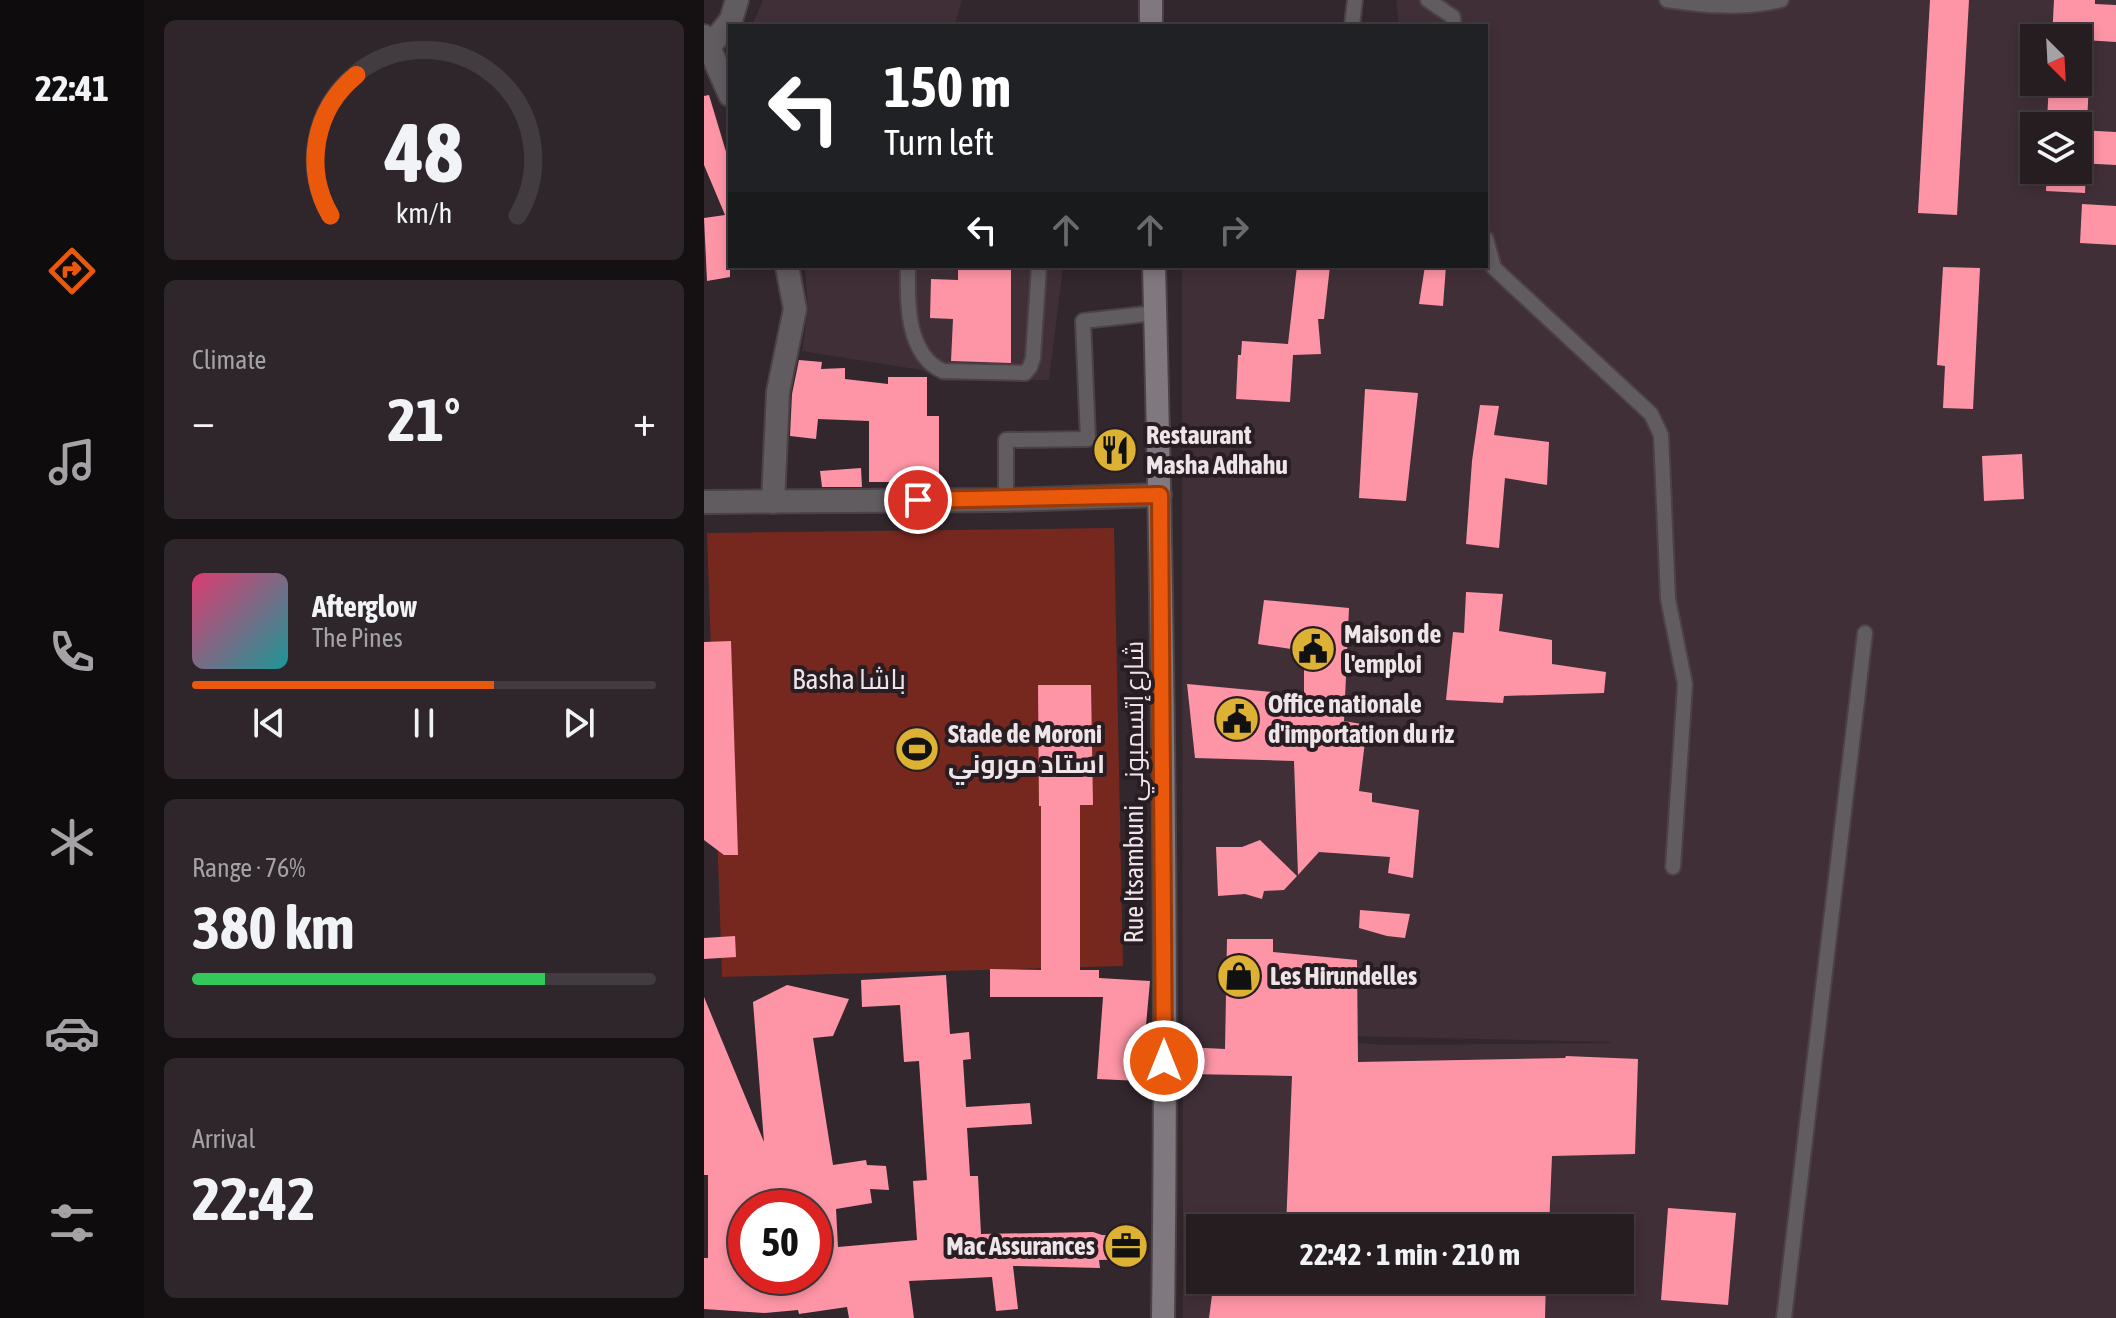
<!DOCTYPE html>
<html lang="en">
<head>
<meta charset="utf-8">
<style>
  body { margin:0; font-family:"Asap Condensed",Cairo,sans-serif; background:#2e262a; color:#f1f3f6; height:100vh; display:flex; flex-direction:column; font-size:30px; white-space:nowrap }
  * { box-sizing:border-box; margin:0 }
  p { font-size:26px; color:#a4a2a5 }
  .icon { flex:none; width:44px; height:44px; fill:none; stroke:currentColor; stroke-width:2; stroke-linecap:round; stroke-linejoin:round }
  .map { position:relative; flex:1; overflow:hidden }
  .side { display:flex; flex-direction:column; gap:20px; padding:20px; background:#151012; width:560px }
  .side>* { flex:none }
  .banner { position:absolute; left:24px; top:24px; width:760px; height:244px; border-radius:0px; box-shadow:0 4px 12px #0003,0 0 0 2px #423b3f; background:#202124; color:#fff; overflow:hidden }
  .needle { width:52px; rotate:156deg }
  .fabs { position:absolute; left:1316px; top:24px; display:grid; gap:16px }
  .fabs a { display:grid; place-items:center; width:72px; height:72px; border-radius:0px; background:#261d21; box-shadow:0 4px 12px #0003,0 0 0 2px #423b3f; font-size:40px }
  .speed { position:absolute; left:24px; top:1190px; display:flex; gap:16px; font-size:40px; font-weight:700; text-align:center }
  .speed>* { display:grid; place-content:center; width:104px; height:104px; border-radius:50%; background:#261d21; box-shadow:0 4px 12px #0003,0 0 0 2px #423b3f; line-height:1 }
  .speed .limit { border:12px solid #d22; background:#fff; color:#111 }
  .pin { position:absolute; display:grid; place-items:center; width:68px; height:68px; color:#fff; margin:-34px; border:4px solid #fff; border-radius:50%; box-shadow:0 2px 8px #0007 }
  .me { position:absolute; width:88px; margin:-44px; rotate:0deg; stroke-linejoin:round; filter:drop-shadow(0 0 6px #0008) }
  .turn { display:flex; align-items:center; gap:28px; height:168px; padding:0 24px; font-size:36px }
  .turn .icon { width:104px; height:104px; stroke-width:2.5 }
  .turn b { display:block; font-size:56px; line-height:68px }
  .lanes { display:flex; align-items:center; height:76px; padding:0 24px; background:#0003; justify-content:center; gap:40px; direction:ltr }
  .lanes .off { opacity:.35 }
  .big { font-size:60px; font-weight:700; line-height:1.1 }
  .side .card { flex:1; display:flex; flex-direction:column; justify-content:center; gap:12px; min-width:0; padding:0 28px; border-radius:12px; background:#2e262a }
  .side .dial { align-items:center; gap:0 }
  .dial svg { height:208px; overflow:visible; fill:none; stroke:#423b3f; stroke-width:7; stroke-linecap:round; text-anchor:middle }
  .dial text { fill:#f1f3f6; stroke:none }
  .song { display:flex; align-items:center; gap:24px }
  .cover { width:96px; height:96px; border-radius:12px; background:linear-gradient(135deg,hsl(340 70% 55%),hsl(180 70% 35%)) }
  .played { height:8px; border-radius:4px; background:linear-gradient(90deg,#ea580c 65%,#423b3f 65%) }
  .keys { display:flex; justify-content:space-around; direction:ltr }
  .heat { display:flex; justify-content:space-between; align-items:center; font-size:44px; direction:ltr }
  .charge { height:12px; border-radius:6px; background:linear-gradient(90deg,#34c759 76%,#423b3f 0) }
  .trip { position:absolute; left:482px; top:1214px; width:448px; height:80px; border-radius:0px; background:#261d21; box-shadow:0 4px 12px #0003,0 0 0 2px #423b3f; font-weight:700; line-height:80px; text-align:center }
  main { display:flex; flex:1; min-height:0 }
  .tab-bar { display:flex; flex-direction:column; width:144px; justify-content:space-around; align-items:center; background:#0f0c0d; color:#a4a2a5 }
  .tab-bar .icon { width:56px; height:56px }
  .tab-bar .active { color:#ea580c }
  .tab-bar b { font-size:36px; color:#f1f3f6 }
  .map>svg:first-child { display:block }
  .built { fill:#402f37; fill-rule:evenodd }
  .green { fill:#76281f }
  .building { fill:#fe95a6; fill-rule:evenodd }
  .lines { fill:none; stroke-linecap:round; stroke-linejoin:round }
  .service-casing { stroke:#4c4246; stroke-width:18 }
  .minor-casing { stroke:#4c4246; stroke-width:26 }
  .tertiary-casing { stroke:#4c4246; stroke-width:26 }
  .secondary-casing { stroke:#4c4246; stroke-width:26 }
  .service { stroke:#615c60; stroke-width:14 }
  .minor { stroke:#615c60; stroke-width:22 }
  .tertiary { stroke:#615c60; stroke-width:22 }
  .secondary { stroke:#7f787e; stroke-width:22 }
  .route-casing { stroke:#983908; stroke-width:20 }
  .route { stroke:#ea580c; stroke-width:14 }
  .labels { text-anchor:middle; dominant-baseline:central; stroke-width:8; stroke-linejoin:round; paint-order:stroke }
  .poi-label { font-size:26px; font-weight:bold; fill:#ede5e8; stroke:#281d22; text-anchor:start }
  .street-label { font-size:26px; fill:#ede5e8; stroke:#281d22 }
  .neighbourhood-label { font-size:28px; fill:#ede5e8; stroke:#281d22 }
</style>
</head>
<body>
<main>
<nav class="tab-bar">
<b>22:41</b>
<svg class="icon active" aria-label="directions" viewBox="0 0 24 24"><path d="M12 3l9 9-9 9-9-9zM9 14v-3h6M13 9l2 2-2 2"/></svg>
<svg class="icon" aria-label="music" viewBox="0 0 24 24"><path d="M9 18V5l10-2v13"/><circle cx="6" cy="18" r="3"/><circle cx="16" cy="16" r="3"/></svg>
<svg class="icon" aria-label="phone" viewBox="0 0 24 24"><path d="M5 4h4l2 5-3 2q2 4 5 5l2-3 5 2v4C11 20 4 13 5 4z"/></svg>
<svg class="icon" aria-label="climate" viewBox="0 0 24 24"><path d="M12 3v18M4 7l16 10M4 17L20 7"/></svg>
<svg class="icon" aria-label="car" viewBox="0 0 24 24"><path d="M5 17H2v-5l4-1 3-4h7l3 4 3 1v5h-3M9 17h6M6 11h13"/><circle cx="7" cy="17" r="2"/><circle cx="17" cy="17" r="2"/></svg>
<svg class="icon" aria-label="filters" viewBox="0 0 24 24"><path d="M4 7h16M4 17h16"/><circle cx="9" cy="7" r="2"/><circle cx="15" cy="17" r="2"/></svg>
</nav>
<section class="side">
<div class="card dial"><svg viewBox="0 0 100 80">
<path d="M14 69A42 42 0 1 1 86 69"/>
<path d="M14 69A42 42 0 0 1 24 15" stroke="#ea580c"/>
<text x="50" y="56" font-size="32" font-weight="700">48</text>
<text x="50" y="72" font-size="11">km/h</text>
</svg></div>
<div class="card"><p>Climate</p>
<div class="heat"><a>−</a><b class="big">21°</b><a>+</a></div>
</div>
<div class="card">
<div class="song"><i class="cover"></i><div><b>Afterglow</b><p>The Pines</p></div></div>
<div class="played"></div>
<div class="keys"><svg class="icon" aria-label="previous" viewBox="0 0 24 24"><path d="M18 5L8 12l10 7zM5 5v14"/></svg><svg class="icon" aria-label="pause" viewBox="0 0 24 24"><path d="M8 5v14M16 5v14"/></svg><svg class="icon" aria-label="next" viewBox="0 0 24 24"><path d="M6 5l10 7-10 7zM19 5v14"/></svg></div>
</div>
<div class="card"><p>Range · 76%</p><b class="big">380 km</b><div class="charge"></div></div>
<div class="card"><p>Arrival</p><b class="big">22:42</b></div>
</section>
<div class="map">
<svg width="1412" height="1318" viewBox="0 0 1412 1318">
  <rect width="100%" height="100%" fill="#32272c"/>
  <g class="built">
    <polygon points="59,0 258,0 250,26 48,26"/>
    <path d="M692,0H1412V1318H479L478,266H782V26H695ZM1330,38H1374V82H1330ZM1330,126H1374V170H1330ZM509,1033L906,1042L907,1043L683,1045ZM496,1228H916V1280H496Z"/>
    <polygon points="101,266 359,266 345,380 238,381 217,370 98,351 104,311"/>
  </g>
  <polygon class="green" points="410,528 419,966 18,977 3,533"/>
  <g class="building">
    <polygon points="1226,0 1265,0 1253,215 1214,213"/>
    <polygon points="1350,0 1391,0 1391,4 1412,5 1412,42 1348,38"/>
    <polygon points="1345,82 1385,82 1383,123 1343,121"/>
    <polygon points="5,95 26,165 26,277 3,281 0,218 21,215 0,165 0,96"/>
    <polygon points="1374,130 1412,132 1412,165 1374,163"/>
    <polygon points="1343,170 1382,170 1381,193 1342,191"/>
    <polygon points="1378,204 1412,206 1412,245 1376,243"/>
    <polygon points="254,266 307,266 307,363 247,361 249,319 226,318 227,279 254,280"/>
    <polygon points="593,266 626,266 620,319 614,319 617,354 589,355 586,402 532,399 534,355 537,355 538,341 584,344"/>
    <polygon points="721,266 742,266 739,306 715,304"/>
    <polygon points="1239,267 1276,268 1269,409 1239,408 1241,366 1233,365"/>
    <polygon points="95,360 118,362 117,369 141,368 141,379 184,384 184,377 223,377 223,416 235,416 235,482 165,482 165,421 114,419 112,439 86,436 88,394"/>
    <polygon points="661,389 714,393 702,501 655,498"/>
    <polygon points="776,405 795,406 790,435 845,442 843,485 801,478 795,548 762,544 768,461"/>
    <polygon points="1318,454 1320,499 1280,501 1278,456"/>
    <polygon points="157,468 158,487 118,487 116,471"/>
    <polygon points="762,592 799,594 795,631 848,640 848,664 902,672 900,693 800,696 799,703 742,700 749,632 760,633"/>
    <polygon points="560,600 645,608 640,721 663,725 655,791 668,793 668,802 715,810 709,878 684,873 686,857 615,852 594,875 590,761 491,758 483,684 600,695 600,651 554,644"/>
    <polygon points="27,641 34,855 20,855 0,840 0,642"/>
    <polygon points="334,685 387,685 389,805 376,805 376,970 395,970 395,978 446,981 437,1081 393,1079 399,997 286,997 286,969 337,970 337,806 335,806"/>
    <polygon points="556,840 593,876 580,890 560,891 558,899 541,894 514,896 512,847 538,847"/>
    <polygon points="656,910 706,914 701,938 683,936 655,928"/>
    <polygon points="31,936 32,957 0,959 0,938"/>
    <polygon points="523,939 569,939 569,952 653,960 654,1062 861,1058 862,1056 934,1059 931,1154 848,1156 845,1228 582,1228 588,1076 482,1074 482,1047 521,1049"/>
    <path d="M242,975L246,1034L265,1032L267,1059L259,1060L262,1107L326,1103L328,1124L263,1128L266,1176H274L277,1234L389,1232L398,1235L429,1236V1259L395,1260L396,1268L309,1266L314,1309L292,1311L288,1277L205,1281L210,1318H145L143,1307L95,1314L94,1310L61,1313L0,1309V1258H4V1175H0V997L60,1142L49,1002L83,985L145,999L129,1036L109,1038L129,1165L162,1160L163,1165L182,1166L185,1190L166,1189L168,1203L132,1209L134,1247L213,1240L209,1181L223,1180L215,1061L200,1062L196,1005L158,1007L157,980ZM39,1208H110V1276H40Z"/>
    <polygon points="964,1208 1032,1213 1024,1305 957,1300"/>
    <polygon points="510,1280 842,1280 841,1318 505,1318"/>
  </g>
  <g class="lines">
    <g class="service-casing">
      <g id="service">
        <polyline points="724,0 749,17 750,26"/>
        <path d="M963,0C1001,6 1040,9 1077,0"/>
        <polyline points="648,26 651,0"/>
        <polyline points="782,239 790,268 947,414 957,435 964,599 981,684 969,867"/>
        <path d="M204,266C203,300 202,355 239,371L321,373L326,367L329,358L335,266"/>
        <polyline points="302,500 302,440 384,439 379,321 451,313"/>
        <polyline points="1080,1318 1161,633"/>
      </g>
    </g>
    <g class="minor-casing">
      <g id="minor">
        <polyline points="0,36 26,95"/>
        <polyline points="6,46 27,20 33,0"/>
        <polyline points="69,502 74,392 91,309 83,266"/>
      </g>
    </g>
    <g class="tertiary-casing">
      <polyline id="tertiary" points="0,502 302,500 456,495"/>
    </g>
    <g class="secondary-casing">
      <g id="secondary">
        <polyline points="447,0 447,26"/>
        <path d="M450,266C459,616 464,967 459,1318"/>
      </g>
    </g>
    <use href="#service" class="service"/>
    <use href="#minor" class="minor"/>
    <use href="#tertiary" class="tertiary"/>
    <use href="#secondary" class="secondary"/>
  </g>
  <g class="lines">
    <g class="route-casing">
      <polyline id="route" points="214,500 456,495 460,1061"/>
    </g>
    <use href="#route" class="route"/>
  </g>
  <defs>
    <g id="restaurant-disc" transform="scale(2.3)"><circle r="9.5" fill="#ddb133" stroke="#281d22"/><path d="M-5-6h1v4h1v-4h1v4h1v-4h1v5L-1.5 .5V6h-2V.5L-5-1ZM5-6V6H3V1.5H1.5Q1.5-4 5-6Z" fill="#111"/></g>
    <g id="civic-disc" transform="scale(2.3)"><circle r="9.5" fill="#ddb133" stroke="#281d22"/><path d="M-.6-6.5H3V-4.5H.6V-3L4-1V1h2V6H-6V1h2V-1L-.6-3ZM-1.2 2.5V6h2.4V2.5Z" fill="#111"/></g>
    <g id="stadium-disc" transform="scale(2.3)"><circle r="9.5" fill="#ddb133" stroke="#281d22"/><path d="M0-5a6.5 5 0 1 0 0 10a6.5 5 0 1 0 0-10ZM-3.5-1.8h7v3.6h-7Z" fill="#111"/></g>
    <g id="shop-disc" transform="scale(2.3)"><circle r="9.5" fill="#ddb133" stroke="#281d22"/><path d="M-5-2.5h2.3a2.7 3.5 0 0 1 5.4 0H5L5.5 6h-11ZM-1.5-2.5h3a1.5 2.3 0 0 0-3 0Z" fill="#111"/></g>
    <g id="office-disc" transform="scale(2.3)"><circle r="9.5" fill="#ddb133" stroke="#281d22"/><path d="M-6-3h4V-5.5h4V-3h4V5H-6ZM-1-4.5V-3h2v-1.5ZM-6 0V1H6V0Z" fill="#111"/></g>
  </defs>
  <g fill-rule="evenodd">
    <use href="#restaurant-disc" x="411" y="450"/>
    <use href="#civic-disc" x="609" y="649"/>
    <use href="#civic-disc" x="533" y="719"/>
    <use href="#stadium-disc" x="213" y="749"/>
    <use href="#shop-disc" x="535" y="976"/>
    <use href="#office-disc" x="422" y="1246"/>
  </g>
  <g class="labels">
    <g class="poi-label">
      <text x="442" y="435">Restaurant<tspan x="442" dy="30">Masha Adhahu</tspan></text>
      <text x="640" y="634">Maison de<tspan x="640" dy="30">l'emploi</tspan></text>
      <text x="564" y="704">Office nationale<tspan x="564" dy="30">d'importation du riz</tspan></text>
      <text x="244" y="734">Stade de Moroni<tspan x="244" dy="30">استاد موروني</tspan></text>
      <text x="566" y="976">Les Hirundelles</text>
      <text x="391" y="1246" text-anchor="end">Mac Assurances</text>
    </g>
    <g class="street-label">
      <text transform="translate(430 792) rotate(-90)">Rue Itsambuni شارع إتسمبوني</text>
    </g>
    <g class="neighbourhood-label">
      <text x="145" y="679">Basha باشا</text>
    </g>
  </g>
</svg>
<div class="fabs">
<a><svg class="needle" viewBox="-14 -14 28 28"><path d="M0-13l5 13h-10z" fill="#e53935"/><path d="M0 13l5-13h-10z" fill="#a4a2a5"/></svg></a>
<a><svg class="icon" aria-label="layers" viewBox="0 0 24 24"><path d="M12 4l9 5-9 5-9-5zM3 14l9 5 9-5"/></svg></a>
</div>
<div class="speed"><div class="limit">50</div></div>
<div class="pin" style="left:214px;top:500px;background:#d93025"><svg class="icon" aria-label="arrive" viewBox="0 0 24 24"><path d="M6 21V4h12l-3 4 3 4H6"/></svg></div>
<svg class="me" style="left:460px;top:1061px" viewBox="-20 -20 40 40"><circle r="17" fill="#ea580c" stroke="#fff" stroke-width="3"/><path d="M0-11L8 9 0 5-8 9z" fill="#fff"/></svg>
<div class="trip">22:42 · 1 min · 210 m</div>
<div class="banner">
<div class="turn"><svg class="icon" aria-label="left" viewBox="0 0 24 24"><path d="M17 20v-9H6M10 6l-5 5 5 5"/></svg><div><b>150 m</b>Turn left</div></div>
<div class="lanes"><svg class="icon" aria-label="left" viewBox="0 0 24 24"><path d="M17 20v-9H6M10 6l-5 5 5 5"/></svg><svg class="icon off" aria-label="ahead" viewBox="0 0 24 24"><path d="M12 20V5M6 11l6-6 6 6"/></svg><svg class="icon off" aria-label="ahead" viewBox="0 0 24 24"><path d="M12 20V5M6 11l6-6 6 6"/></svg><svg class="icon off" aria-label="right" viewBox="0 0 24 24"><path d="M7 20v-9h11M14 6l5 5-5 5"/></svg></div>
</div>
</div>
</main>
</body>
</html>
